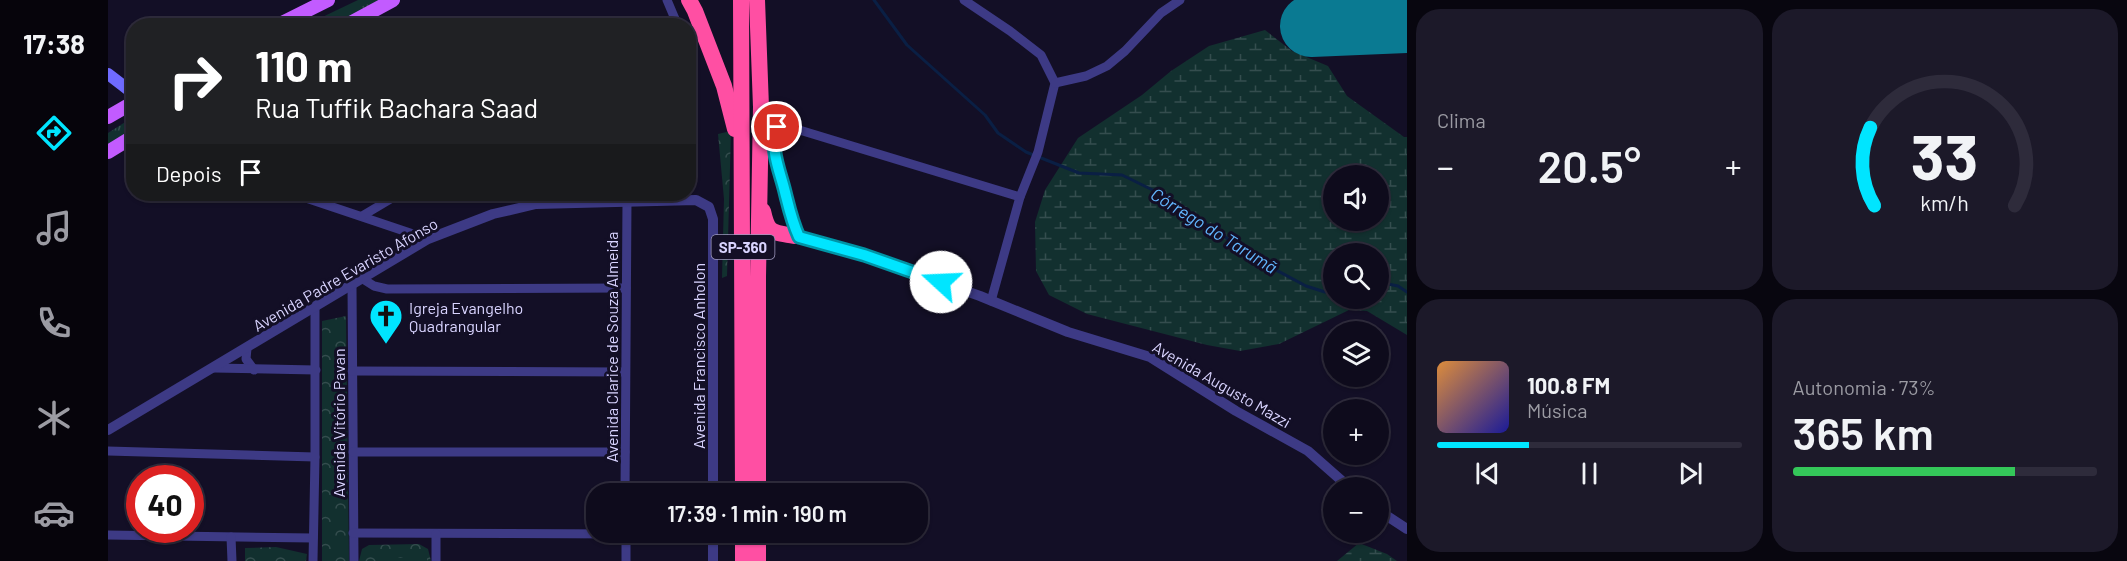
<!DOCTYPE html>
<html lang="pt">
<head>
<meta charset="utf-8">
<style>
  body { margin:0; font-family:Barlow,sans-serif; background:#1c1929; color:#f1f3f6; height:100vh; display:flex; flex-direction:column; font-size:22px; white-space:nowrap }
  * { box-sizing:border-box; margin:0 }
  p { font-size:20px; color:#9b9ba3 }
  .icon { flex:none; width:33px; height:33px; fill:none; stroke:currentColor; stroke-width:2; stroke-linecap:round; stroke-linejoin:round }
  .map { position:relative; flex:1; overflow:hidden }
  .panel { display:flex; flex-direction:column; gap:9px; padding:9px; background:#08060f; width:720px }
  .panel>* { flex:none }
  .guide { position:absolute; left:18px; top:18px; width:570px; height:183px; border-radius:24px; box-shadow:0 2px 4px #0004,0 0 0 2px #2e2b3b; background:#202124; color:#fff; overflow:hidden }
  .fabs { position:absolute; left:1215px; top:165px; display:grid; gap:12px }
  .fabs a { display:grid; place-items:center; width:66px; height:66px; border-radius:50%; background:#0e0b1c; box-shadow:0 2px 4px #0004,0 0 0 2px #2e2b3b; font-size:30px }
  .speed { position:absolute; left:18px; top:465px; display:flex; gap:12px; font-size:30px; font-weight:700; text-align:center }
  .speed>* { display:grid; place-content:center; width:78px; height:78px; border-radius:50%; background:#0e0b1c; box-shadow:0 2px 4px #0004,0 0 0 2px #2e2b3b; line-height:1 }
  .speed .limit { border:9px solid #d22; background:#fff; color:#111 }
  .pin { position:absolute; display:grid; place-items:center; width:51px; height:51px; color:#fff; margin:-26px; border:3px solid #fff; border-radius:50%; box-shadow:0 2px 6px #0007 }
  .me { position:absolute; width:66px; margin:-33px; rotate:290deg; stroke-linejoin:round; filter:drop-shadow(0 0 4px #0008) }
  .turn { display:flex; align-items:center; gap:21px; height:126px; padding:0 30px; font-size:27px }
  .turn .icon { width:78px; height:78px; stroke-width:2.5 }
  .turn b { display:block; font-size:42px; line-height:51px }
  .then { display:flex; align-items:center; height:57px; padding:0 30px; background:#0003; gap:12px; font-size:22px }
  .big { font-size:45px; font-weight:600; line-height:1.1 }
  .panel .widget { flex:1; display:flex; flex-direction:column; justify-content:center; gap:9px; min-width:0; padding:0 21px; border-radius:24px; background:#1c1929 }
  .panel .dial { align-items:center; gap:0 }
  .dial svg { height:156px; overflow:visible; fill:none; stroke:#2e2b3b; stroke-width:7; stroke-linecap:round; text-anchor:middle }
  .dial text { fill:#f1f3f6; stroke:none }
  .song { display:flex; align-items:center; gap:18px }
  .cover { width:72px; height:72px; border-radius:9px; background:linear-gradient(135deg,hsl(30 70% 55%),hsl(240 70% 35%)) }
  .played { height:6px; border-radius:3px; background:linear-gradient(90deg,#00e5ff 30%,#2e2b3b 30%) }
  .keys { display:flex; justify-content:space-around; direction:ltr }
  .heat { display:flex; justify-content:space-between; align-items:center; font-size:33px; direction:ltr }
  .charge { height:9px; border-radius:4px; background:linear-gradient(90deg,#34c759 73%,#2e2b3b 0) }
  .panel .tiles { flex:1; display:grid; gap:9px; grid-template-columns:repeat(2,1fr) }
  .trip { position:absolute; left:478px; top:483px; width:342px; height:60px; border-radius:24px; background:#0e0b1c; box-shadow:0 2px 4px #0004,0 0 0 2px #2e2b3b; font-weight:600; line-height:60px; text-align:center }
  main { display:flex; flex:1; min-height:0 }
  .tabs { display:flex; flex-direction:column; width:108px; justify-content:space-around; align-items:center; background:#06040b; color:#9b9ba3 }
  .tabs .icon { width:42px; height:42px }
  .tabs .selected { color:#00e5ff }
  .tabs b { font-size:27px; color:#f1f3f6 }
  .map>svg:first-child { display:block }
  .grass { fill:url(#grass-tufts) }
  .forest { fill:url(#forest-crowns) }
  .wetland { fill:url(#wetland-marsh); fill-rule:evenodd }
  .pitch { fill:#12302f }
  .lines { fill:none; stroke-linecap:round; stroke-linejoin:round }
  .stream { stroke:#0a1f44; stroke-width:3 }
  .taxiway { stroke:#0a7a92; stroke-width:24 }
  .runway { stroke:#0a7a92; stroke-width:62 }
  .minor { stroke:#3d3a85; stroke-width:9 }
  .tertiary { stroke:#3d3a85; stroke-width:10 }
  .secondary { stroke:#6f6bff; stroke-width:12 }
  .primary { stroke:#c25bff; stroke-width:14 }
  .motorway { stroke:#ff4fa3; stroke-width:16 }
  .route-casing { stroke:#0095a6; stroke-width:15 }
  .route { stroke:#00e5ff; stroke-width:10 }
  .labels { text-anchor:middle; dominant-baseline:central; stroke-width:6; stroke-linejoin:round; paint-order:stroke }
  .shield { fill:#130f26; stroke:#9e99be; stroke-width:1.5 }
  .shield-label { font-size:15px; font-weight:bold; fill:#d9d4ff }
  .street-label { font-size:16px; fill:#d9d4ff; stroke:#130f26 }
  .poi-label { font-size:16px; fill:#d9d4ff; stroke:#130f26; text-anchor:start }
  .water-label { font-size:18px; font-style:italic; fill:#62b6ff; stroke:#130f26 }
</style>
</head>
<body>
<main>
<nav class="tabs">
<b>17:38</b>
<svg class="icon selected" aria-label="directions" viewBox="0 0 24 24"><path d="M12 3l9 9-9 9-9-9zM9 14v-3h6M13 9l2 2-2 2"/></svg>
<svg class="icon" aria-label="music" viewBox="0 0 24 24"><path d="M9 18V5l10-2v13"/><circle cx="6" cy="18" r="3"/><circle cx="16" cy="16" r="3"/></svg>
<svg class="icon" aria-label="phone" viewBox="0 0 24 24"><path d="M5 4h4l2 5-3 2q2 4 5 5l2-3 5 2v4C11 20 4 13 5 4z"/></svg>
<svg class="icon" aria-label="climate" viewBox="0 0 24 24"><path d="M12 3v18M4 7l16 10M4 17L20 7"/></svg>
<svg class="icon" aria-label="car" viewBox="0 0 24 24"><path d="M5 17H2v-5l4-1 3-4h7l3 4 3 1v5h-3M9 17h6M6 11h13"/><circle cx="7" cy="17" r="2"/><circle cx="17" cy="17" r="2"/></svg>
</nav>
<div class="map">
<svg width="1299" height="561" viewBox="0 0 1299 561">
  <defs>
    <pattern id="grass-tufts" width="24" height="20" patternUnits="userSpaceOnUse" patternTransform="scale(1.5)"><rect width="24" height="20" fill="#12302f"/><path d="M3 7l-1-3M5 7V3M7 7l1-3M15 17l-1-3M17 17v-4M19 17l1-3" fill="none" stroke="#344d4e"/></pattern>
    <pattern id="forest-crowns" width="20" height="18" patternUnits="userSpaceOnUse" patternTransform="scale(1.5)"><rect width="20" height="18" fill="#12302f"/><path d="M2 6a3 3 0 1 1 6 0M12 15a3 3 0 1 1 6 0" fill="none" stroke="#344d4e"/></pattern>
    <pattern id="wetland-marsh" width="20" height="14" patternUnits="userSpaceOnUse" patternTransform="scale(1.5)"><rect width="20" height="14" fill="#12302f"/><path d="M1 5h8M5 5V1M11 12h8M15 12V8" fill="none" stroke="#344d4e"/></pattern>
  </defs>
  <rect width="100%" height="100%" fill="#130f26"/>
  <g class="grass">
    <polygon points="250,0 276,0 228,25 205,25 204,22"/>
    <polygon points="25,117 25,130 0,148 0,133"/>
  </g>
  <g class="forest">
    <polygon points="623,131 619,276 614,278 616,199 610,134"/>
    <polygon points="238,316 241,561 214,561 214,321"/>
    <polygon points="311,544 320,549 323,561 251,561 254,549 261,545"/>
    <polygon points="168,547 199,554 198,561 137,561 137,548"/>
  </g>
  <g class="wetland">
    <path d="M1157,30L1184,51L1220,66L1239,96L1296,137H1299V335L1259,311L1241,310L1171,344L1132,351L1099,345L979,314L941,295L928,271L927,222L937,190L970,138L1034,95L1063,71L1101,46ZM1226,176H1270V220H1226ZM1226,254H1270V298H1226Z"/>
    <polygon points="1251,543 1279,554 1289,561 1229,561"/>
  </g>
  <rect class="pitch" x="274" y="558" width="45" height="3"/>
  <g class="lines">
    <g class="stream">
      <polyline points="766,0 799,45 877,115 890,133 918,152 971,173 1014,175 1061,198 1153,262 1198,286 1217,292 1226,292"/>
      <polyline points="1270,282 1290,286 1299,292"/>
    </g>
    <polyline class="taxiway" points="1232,25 1261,0"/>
    <polyline class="runway" points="1203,26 1299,22"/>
    <g class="minor">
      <polyline points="559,0 570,26"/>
      <polyline points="856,0 902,31 933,55 947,83 930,152 912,197 883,301"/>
      <polyline points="947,83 978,76 999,66 1017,51 1053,13 1072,0"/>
      <polyline points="186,194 320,239"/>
      <polyline points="254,216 291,194"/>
      <path d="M691,237C684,222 681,208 677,192C672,171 660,148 669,127L675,125L912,197"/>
      <polyline points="255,279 266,286 279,289 518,288"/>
      <polyline points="244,286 246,561"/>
      <polyline points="139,348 138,359 146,370"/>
      <polyline points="106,368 208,370"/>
      <polyline points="244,371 517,372"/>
      <polyline points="0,451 207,457"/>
      <polyline points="245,452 517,452"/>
      <polyline points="517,494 519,201"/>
      <polyline points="518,532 518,561"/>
      <polyline points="245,533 518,534"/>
      <polyline points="0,535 205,538"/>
      <polyline points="123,537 124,561"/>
      <polyline points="205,561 207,457 207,308"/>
      <polyline points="328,561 328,534"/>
    </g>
    <g class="tertiary">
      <polyline points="686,236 756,255 872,296 960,332 1042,357 1128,411 1200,451 1242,488"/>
      <polyline points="0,430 320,239 385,214 428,204 588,200 601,207 605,219 605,494"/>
      <polyline points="1270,510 1299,529"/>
      <polyline points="605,532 605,561"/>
    </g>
    <polyline class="secondary" points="0,74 26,94"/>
    <g class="primary">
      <polyline points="168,26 220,0"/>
      <polyline points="237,26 285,0"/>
      <polyline points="0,117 26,102"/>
      <polyline points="0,152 26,136"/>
    </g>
    <g class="motorway">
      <polyline points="581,0 587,11 616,86 627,129"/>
      <polyline points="633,0 635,494"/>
      <polyline points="649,0 653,107 650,277 650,494"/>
      <path d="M655,211C660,234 664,232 686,236"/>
      <polyline points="635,532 635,561"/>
      <polyline points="650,561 650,532"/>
    </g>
  </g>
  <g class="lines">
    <g class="route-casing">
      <path id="route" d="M669,127C661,148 672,171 677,192C681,208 684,222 691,237L756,255L833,282"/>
    </g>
    <use href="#route" class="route"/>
  </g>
  <defs>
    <g id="church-pin" transform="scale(1.725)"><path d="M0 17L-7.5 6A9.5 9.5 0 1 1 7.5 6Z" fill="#00e5ff" stroke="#130f26"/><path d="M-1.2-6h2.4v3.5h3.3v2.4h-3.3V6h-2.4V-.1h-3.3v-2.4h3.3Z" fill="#111"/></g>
  </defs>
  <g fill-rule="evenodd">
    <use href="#church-pin" x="278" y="316"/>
  </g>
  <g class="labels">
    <rect class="shield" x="603.5" y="235" width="63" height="24" rx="4.5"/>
    <g class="shield-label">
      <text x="635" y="247">SP-360</text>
    </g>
    <g class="street-label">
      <text transform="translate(237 274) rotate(-30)">Avenida Padre Evaristo Afonso</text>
      <text transform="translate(503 347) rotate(-90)">Avenida Clarice de Souza Almeida</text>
      <text transform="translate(590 356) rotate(-90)">Avenida Francisco Anholon</text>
      <text transform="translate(1114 384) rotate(30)">Avenida Augusto Mazzi</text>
      <text transform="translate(230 423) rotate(-90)">Avenida Vitório Pavan</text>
    </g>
    <g class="poi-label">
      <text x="301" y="307">Igreja Evangelho<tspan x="301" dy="18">Quadrangular</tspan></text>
    </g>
    <g class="water-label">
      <text transform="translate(1106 230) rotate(32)">Córrego do Tarumã</text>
    </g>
  </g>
</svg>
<div class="fabs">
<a><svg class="icon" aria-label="sound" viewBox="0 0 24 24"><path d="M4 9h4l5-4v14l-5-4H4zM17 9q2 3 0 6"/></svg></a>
<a><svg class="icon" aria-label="search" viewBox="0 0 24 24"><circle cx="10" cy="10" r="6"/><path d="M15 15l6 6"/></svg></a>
<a><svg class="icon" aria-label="layers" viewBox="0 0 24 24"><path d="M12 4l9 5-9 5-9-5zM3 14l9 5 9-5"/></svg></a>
<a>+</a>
<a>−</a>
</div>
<div class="speed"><div class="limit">40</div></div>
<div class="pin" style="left:669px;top:127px;background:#d93025"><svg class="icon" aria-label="arrive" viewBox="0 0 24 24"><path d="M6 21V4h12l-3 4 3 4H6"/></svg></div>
<svg class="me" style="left:833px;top:282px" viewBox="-20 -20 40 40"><circle r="19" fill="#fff"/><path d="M0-13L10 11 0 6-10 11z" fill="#00e5ff"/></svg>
<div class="trip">17:39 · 1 min · 190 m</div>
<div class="guide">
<div class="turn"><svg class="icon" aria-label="right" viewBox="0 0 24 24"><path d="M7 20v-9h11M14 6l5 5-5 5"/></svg><div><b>110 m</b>Rua Tuffik Bachara Saad</div></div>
<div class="then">Depois<svg class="icon" aria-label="arrive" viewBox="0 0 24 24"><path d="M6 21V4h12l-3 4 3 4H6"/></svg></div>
</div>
</div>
<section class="panel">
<div class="tiles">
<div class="widget"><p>Clima</p>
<div class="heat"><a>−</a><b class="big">20.5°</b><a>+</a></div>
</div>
<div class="widget dial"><svg viewBox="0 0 100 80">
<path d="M14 69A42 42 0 1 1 86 69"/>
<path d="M14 69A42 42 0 0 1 12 29" stroke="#00e5ff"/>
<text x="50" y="56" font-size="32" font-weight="700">33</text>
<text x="50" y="72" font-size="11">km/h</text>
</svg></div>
<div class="widget">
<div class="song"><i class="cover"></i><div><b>100.8 FM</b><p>Música</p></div></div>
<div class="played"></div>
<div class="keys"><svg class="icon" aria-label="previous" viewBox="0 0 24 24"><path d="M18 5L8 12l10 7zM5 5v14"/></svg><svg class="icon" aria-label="pause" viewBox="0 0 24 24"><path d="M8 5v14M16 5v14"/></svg><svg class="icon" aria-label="next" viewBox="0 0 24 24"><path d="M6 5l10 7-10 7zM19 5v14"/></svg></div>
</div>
<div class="widget"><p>Autonomia · 73%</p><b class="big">365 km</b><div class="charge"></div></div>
</div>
</section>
</main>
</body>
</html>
